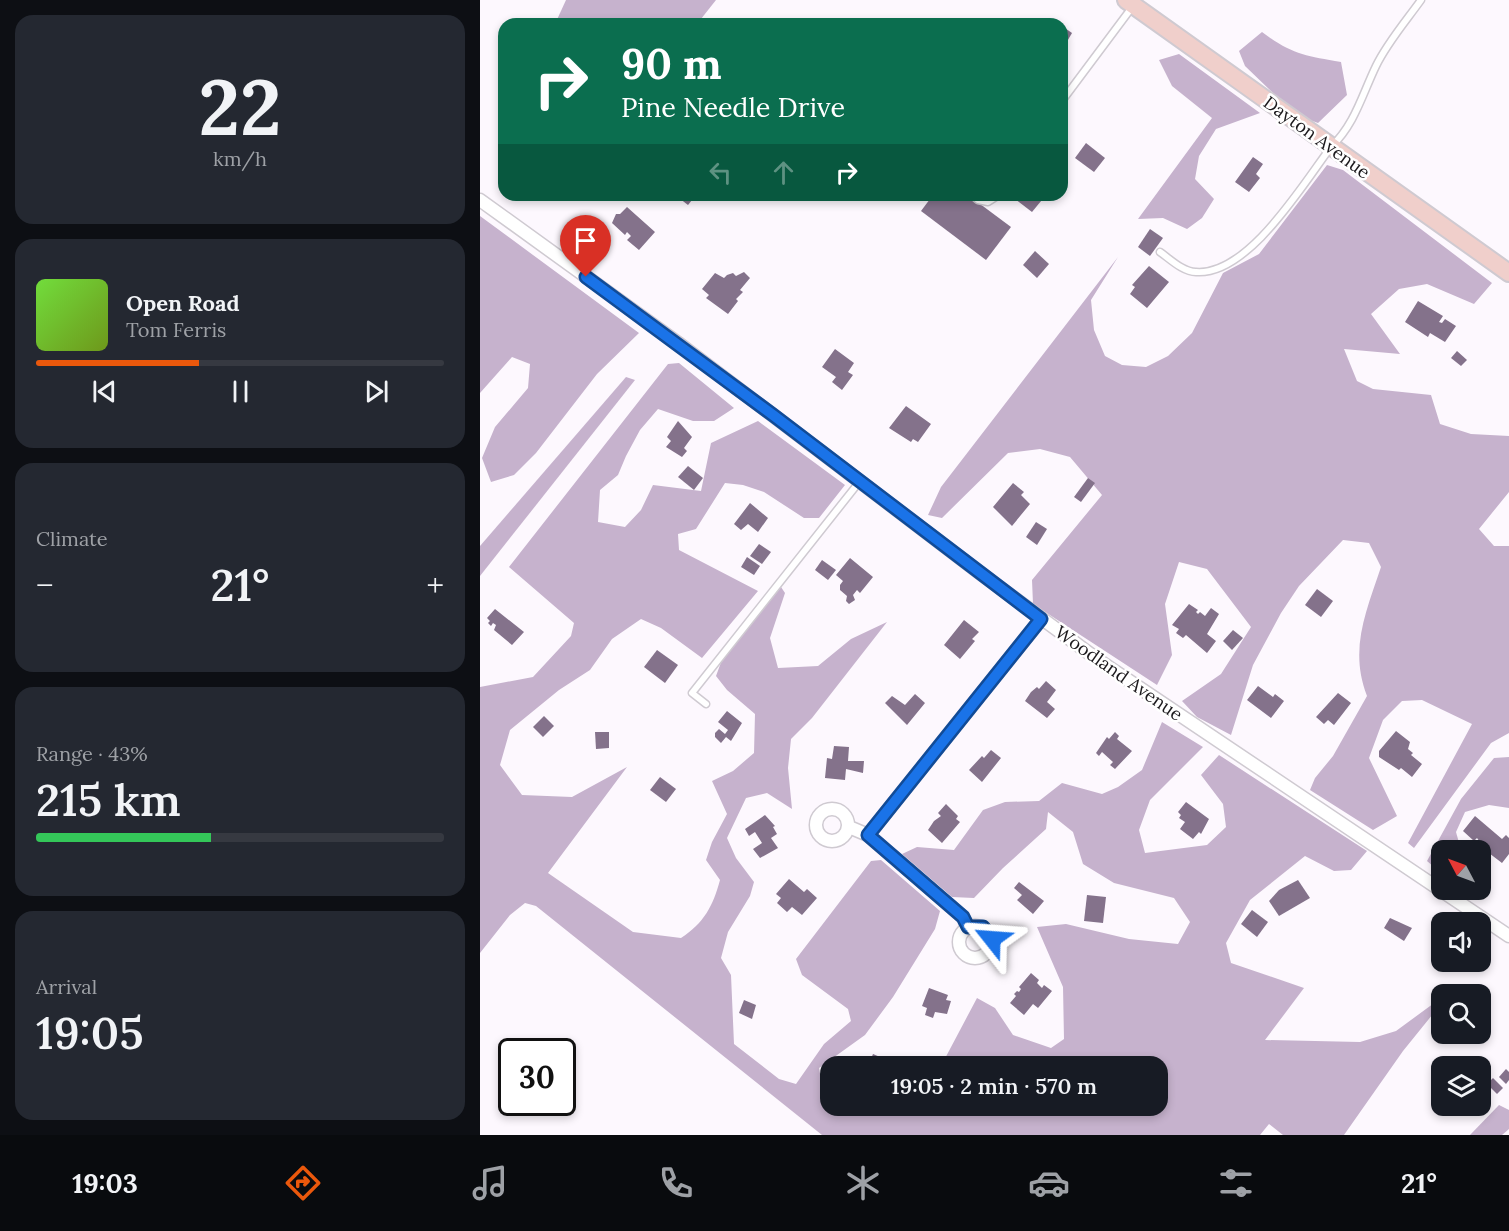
<!DOCTYPE html>
<html lang="en">
<head>
<meta charset="utf-8">
<style>
  body { margin:0; font-family:Lora,serif; background:#242831; color:#f1f3f6; height:100vh; display:flex; flex-direction:column; font-size:22px; white-space:nowrap }
  * { box-sizing:border-box; margin:0 }
  p { font-size:20px; color:#9ea1a6 }
  .icon { flex:none; width:33px; height:33px; fill:none; stroke:currentColor; stroke-width:2; stroke-linecap:round; stroke-linejoin:round }
  .map { position:relative; flex:1; overflow:hidden }
  .details { display:flex; flex-direction:column; gap:15px; padding:15px; background:#0d0f14; width:480px }
  .details>* { flex:none }
  .banner { position:absolute; left:18px; top:18px; width:570px; height:183px; border-radius:18px; box-shadow:0 3px 9px #0003; background:#0b6e4f; color:#fff; overflow:hidden }
  .needle { width:39px; rotate:311deg }
  .fabs { position:absolute; left:951px; top:840px; display:grid; gap:12px }
  .fabs a { display:grid; place-items:center; width:60px; height:60px; border-radius:12px; background:#171b24; box-shadow:0 3px 9px #0003; font-size:30px }
  .speed { position:absolute; left:18px; top:1038px; display:flex; gap:12px; font-size:30px; font-weight:700; text-align:center }
  .speed>* { display:grid; place-content:center; width:78px; height:78px; border-radius:50%; background:#171b24; box-shadow:0 3px 9px #0003; line-height:1 }
  .speed .limit { border:3px solid #111; border-radius:9px; background:#fff; color:#111 }
  .pin { position:absolute; display:grid; place-items:center; width:51px; height:51px; color:#fff; margin:-62px -26px; border-radius:50% 50% 50% 0; rotate:-45deg; box-shadow:0 0 6px #0007 }
  .pin .icon { rotate:45deg }
  .me { position:absolute; width:66px; margin:-33px; rotate:298deg; stroke-linejoin:round; filter:drop-shadow(0 0 4px #0008) }
  .turn { display:flex; align-items:center; gap:21px; height:126px; padding:0 24px; font-size:27px }
  .turn .icon { width:78px; height:78px; stroke-width:2.5 }
  .turn b { display:block; font-size:42px; line-height:51px }
  .lanes { display:flex; align-items:center; height:57px; padding:0 24px; background:#0003; justify-content:center; gap:30px; direction:ltr }
  .lanes .off { opacity:.35 }
  .big { font-size:45px; font-weight:600; line-height:1.1 }
  .details .card { flex:1; display:flex; flex-direction:column; justify-content:center; gap:9px; min-width:0; padding:0 21px; border-radius:18px; background:#242831 }
  .details .dial { align-items:center; gap:0 }
  .dial b { font-size:78px; line-height:1 }
  .song { display:flex; align-items:center; gap:18px }
  .cover { width:72px; height:72px; border-radius:9px; background:linear-gradient(135deg,hsl(100 70% 55%),hsl(80 70% 35%)) }
  .played { height:6px; border-radius:3px; background:linear-gradient(90deg,#ea580c 40%,#363941 40%) }
  .keys { display:flex; justify-content:space-around; direction:ltr }
  .heat { display:flex; justify-content:space-between; align-items:center; font-size:33px; direction:ltr }
  .charge { height:9px; border-radius:4px; background:linear-gradient(90deg,#34c759 43%,#363941 0) }
  .trip { position:absolute; left:340px; top:1056px; width:348px; height:60px; border-radius:18px; background:#171b24; box-shadow:0 3px 9px #0003; font-weight:600; line-height:60px; text-align:center }
  .tab-bar { display:flex; height:96px; justify-content:space-around; align-items:center; background:#090b0e; color:#9ea1a6 }
  .tab-bar .icon { width:42px; height:42px }
  .tab-bar .active { color:#ea580c }
  .tab-bar b { font-size:27px; color:#f1f3f6 }
  main { display:flex; flex:1; min-height:0 }
  .map>svg:first-child { display:block }
  .forest { fill:#c6b2cd }
  .building { fill:#84728b }
  .lines { fill:none; stroke-linecap:round; stroke-linejoin:round }
  .lane-casing { stroke:#cfcad1; stroke-width:9 }
  .street-casing { stroke:#cfcad1; stroke-width:15 }
  .secondary-casing { stroke:#cfcad1; stroke-width:20 }
  .lane { stroke:#fff; stroke-width:6 }
  .street { stroke:#fff; stroke-width:12 }
  .secondary { stroke:#f0cfcb; stroke-width:16 }
  .route-casing { stroke:#114b97; stroke-width:15 }
  .route { stroke:#1a73e8; stroke-width:10 }
  .labels { text-anchor:middle; dominant-baseline:central; stroke-width:5; stroke-linejoin:round; paint-order:stroke }
  .street-label { font-size:18px; fill:#1b191c; stroke:#fff }
</style>
</head>
<body>
<main>
<section class="details">
<div class="card dial"><b>22</b><p>km/h</p></div>
<div class="card">
<div class="song"><i class="cover"></i><div><b>Open Road</b><p>Tom Ferris</p></div></div>
<div class="played"></div>
<div class="keys"><svg class="icon" aria-label="previous" viewBox="0 0 24 24"><path d="M18 5L8 12l10 7zM5 5v14"/></svg><svg class="icon" aria-label="pause" viewBox="0 0 24 24"><path d="M8 5v14M16 5v14"/></svg><svg class="icon" aria-label="next" viewBox="0 0 24 24"><path d="M6 5l10 7-10 7zM19 5v14"/></svg></div>
</div>
<div class="card"><p>Climate</p>
<div class="heat"><a>−</a><b class="big">21°</b><a>+</a></div>
</div>
<div class="card"><p>Range · 43%</p><b class="big">215 km</b><div class="charge"></div></div>
<div class="card"><p>Arrival</p><b class="big">19:05</b></div>
</section>
<div class="map">
<svg width="1029" height="1135" viewBox="0 0 1029 1135">
  <rect width="100%" height="100%" fill="#fdf8fe"/>
  <g class="forest">
    <polygon points="86,0 236,0 217,24 75,24"/>
    <path d="M782,32C811,54 825,56 861,62L867,95L838,123L816,115L765,66L759,51Z"/>
    <polygon points="699,54 780,113 736,129 719,156 715,179 734,199 722,218 707,229 683,218 658,219 732,118 692,86 679,60"/>
    <path d="M847,165L863,170L1012,283L994,304L947,284L919,289L891,314L920,354L864,349L877,381L893,389L951,395L960,424L991,434L1029,436V492L999,529L1014,546H1029V733L1011,743L934,848L928,843L992,724L942,700L922,701L903,720L889,758L917,816L893,830L830,790L835,778L853,756L887,696C869,649 886,612 901,567L889,543L863,540L819,586L801,613L773,665L751,735L717,717L702,701L741,674L771,627L727,569L699,562L685,604L692,655L677,685L553,604L552,580L622,495L590,457L560,449L528,453L462,518L448,515L461,487L638,257L611,300L614,330L625,356L642,365L666,367L688,356L712,333L743,273L779,254Z"/>
    <polygon points="0,216 159,333 117,374 56,453 34,475 11,482 2,458 15,427 48,388 50,364 32,357 0,393"/>
    <path d="M199,363L254,408L234,421H213L178,409L160,430L146,456L138,475L120,490L118,522L145,527L161,510L173,485L221,491L231,443L278,421L365,485L339,518H324L284,492L263,485L245,483L216,529L198,534L199,550L278,591L222,658L181,628L161,619L132,639L110,670L79,690L30,730L20,765L42,795L92,797L147,767L68,873L153,932L201,938C224,923 233,906 240,880L226,860L232,842L247,814L232,781L253,771L274,753L275,714L247,690L236,676L243,657L301,587L305,593L290,638L298,668L338,666L371,639L407,622L332,718L311,739L308,768L312,809L287,793L266,798L247,838L256,858L274,882L270,896L248,932L241,958L251,975L254,1044L299,1079L316,1084L344,1044L371,1021L368,1009L322,975L316,959L391,861L401,860L460,911L455,929L413,997L385,1035L339,1068L342,1084L351,1092V1106H678V1066H461L497,998L515,1008L533,1035L571,1048L584,1039L583,987L557,927L586,924L649,939L698,944L710,922L694,898L634,883L603,864L593,832L568,812L566,829L523,868L494,898L472,897L422,854L437,847L474,850L503,810L525,802L559,801L582,783L622,794L638,787L662,770L682,722L723,747L670,800L659,830L665,853L727,845L746,827L743,804L721,775L739,755L887,851L871,870L854,871L825,856L770,900L746,943L751,963L824,988L785,1040L880,1042L916,1031L961,998V1004L923,1051L864,1135H803L789,1124L780,1135H342L56,906L45,903L30,915L0,953V687L53,677L91,636L94,623L29,567L188,364Z"/>
    <polygon points="146,377 155,380 0,576 0,546"/>
    <polygon points="1029,757 1029,808 1009,805 985,812 976,832 981,850 962,850 961,873 947,861 981,799 1014,758"/>
    <polygon points="1019,1105 1029,1110 1029,1129 1022,1135 990,1135"/>
  </g>
  <g class="building">
    <polygon points="582,26 592,33 582,50"/>
    <polygon points="606,143 625,158 614,172 595,158"/>
    <polygon points="773,157 783,164 776,174 780,178 769,192 755,182"/>
    <polygon points="195,195 216,195 208,205"/>
    <polygon points="453,195 488,195 531,227 506,260 441,211"/>
    <polygon points="538,195 566,195 552,212 535,199"/>
    <polygon points="147,207 175,232 159,250 147,240 151,236 147,232 145,235 132,223 136,214 140,214"/>
    <polygon points="670,229 683,238 670,256 658,247"/>
    <polygon points="555,251 569,264 557,278 543,265"/>
    <polygon points="669,266 689,282 667,308 650,294 655,287 652,285"/>
    <polygon points="264,272 270,278 260,290 263,292 256,299 258,301 248,314 226,298 229,295 222,289 235,273 244,278 247,275 253,273 256,276"/>
    <polygon points="938,301 963,316 959,322 962,323 965,319 976,326 965,342 950,333 948,337 925,322"/>
    <polygon points="355,349 374,363 368,372 373,375 362,390 352,382 356,377 342,367"/>
    <polygon points="977,351 987,360 981,366 971,358"/>
    <polygon points="426,406 451,424 438,442 433,439 431,442 409,428"/>
    <polygon points="198,421 212,437 204,448 207,451 202,457 186,447 191,441 187,437"/>
    <polygon points="208,466 223,478 214,490 198,477"/>
    <polygon points="608,478 615,483 601,502 594,497"/>
    <polygon points="533,483 544,492 541,495 550,504 532,526 513,507"/>
    <polygon points="270,503 288,518 278,532 268,524 261,530 254,524"/>
    <polygon points="556,522 567,529 557,545 546,537"/>
    <polygon points="279,544 291,552 282,564 270,556"/>
    <polygon points="267,557 280,566 274,575 261,567"/>
    <polygon points="370,558 393,577 380,593 377,590 373,595 375,600 369,604 366,601 367,596 360,590 360,585 363,581 356,575"/>
    <polygon points="342,560 356,570 348,580 335,570"/>
    <polygon points="837,589 853,601 841,617 825,605"/>
    <polygon points="709,604 718,610 716,612 718,614 720,612 725,616 731,608 739,614 727,634 736,641 727,653 706,635 703,638 696,633 699,629 692,625"/>
    <polygon points="15,609 44,632 32,645 14,630 16,625 13,623 11,626 8,623 10,621 7,618"/>
    <polygon points="484,620 499,632 492,639 495,641 480,659 464,645"/>
    <polygon points="753,630 763,638 752,650 743,641"/>
    <polygon points="177,650 198,665 185,683 164,667"/>
    <polygon points="566,681 576,690 567,702 575,709 567,718 545,701 551,692 557,687 559,689"/>
    <polygon points="778,686 793,697 795,694 804,701 791,718 767,700"/>
    <polygon points="858,693 871,703 854,725 848,720 844,724 836,717"/>
    <polygon points="435,694 445,703 427,725 405,703 412,696 425,705"/>
    <polygon points="247,711 262,723 251,741 246,737 241,743 235,737 235,733 239,729 245,734 248,730 238,722"/>
    <polygon points="64,716 74,726 63,737 53,727"/>
    <polygon points="916,731 930,742 928,749 933,753 931,755 942,764 932,777 921,768 919,770 899,757 899,751"/>
    <polygon points="115,732 129,732 129,748 116,749"/>
    <polygon points="635,732 639,736 637,739 652,751 635,769 630,765 633,762 622,752 619,756 616,753 627,737 629,739"/>
    <polygon points="354,746 369,747 368,761 384,761 383,773 366,769 365,780 345,778 347,758 352,759"/>
    <polygon points="511,750 521,758 502,782 489,770 502,756 504,758"/>
    <polygon points="180,777 196,789 186,802 170,790"/>
    <polygon points="706,802 729,819 721,834 719,832 713,839 700,829 705,822 699,818 701,815 698,812"/>
    <polygon points="466,804 478,816 476,819 480,822 462,843 448,830 454,821 461,816 458,813"/>
    <polygon points="285,815 295,826 293,827 297,834 291,838 298,848 280,858 273,849 282,843 275,832 269,836 265,829"/>
    <polygon points="995,816 1022,839 1026,835 1029,838 1029,854 1022,863 1005,850 1007,847 1005,844 1002,845 997,838 994,841 983,831"/>
    <polygon points="309,879 324,892 327,889 337,898 322,915 312,907 307,912 297,903 301,898 296,894"/>
    <polygon points="818,880 830,898 799,916 789,901 799,890"/>
    <polygon points="539,882 564,901 553,914 537,900 542,895 534,888"/>
    <polygon points="607,895 626,897 623,923 604,921"/>
    <polygon points="772,910 788,922 777,937 761,924"/>
    <polygon points="910,918 932,928 924,941 904,928"/>
    <polygon points="551,973 559,980 557,983 562,988 564,985 572,991 558,1008 553,1004 544,1015 530,1003 536,996 534,994 537,991 539,992 541,989 539,987"/>
    <polygon points="449,988 468,995 466,1000 471,1001 467,1014 455,1012 453,1018 445,1015 447,1008 442,1006"/>
    <polygon points="264,1000 276,1005 272,1019 259,1013"/>
    <polygon points="393,1054 407,1060 404,1066 388,1066"/>
    <polygon points="1026,1069 1029,1072 1029,1080 1026,1084 1019,1077"/>
    <polygon points="1013,1078 1023,1088 1017,1094 1007,1084"/>
  </g>
  <g class="lines">
    <g class="lane-casing">
      <g id="lane">
        <polyline points="582,101 653,6"/>
        <polyline points="492,195 498,200 508,202 519,195"/>
        <path d="M680,252C690,259 703,272 716,272C768,276 823,184 851,147C875,124 882,95 896,66C907,43 926,21 941,0"/>
        <polyline points="226,704 212,693 380,481"/>
      </g>
    </g>
    <g class="street-casing">
      <g id="street">
        <polyline points="0,200 198,343 500,573 621,662 1029,936"/>
        <circle cx="352" cy="825" r="16"/>
        <polyline points="369,827 388,835 483,917 488,927"/>
        <polyline points="388,835 561,619"/>
        <circle cx="495" cy="942" r="16"/>
      </g>
    </g>
    <g class="secondary-casing">
      <polyline id="secondary" points="646,0 1029,273"/>
    </g>
    <use href="#lane" class="lane"/>
    <use href="#street" class="street"/>
    <use href="#secondary" class="secondary"/>
  </g>
  <g class="lines">
    <g class="route-casing">
      <polyline id="route" points="106,277 293,415 561,619 388,835 483,917 488,927 503,927 512,939"/>
    </g>
    <use href="#route" class="route"/>
  </g>
  <g class="labels">
    <g class="street-label">
      <text transform="translate(837 137) rotate(36)">Dayton Avenue</text>
      <text transform="translate(639 673) rotate(35)">Woodland Avenue</text>
    </g>
  </g>
</svg>
<div class="fabs">
<a><svg class="needle" viewBox="-14 -14 28 28"><path d="M0-13l5 13h-10z" fill="#e53935"/><path d="M0 13l5-13h-10z" fill="#9ea1a6"/></svg></a>
<a><svg class="icon" aria-label="sound" viewBox="0 0 24 24"><path d="M4 9h4l5-4v14l-5-4H4zM17 9q2 3 0 6"/></svg></a>
<a><svg class="icon" aria-label="search" viewBox="0 0 24 24"><circle cx="10" cy="10" r="6"/><path d="M15 15l6 6"/></svg></a>
<a><svg class="icon" aria-label="layers" viewBox="0 0 24 24"><path d="M12 4l9 5-9 5-9-5zM3 14l9 5 9-5"/></svg></a>
</div>
<div class="speed"><div class="limit">30</div></div>
<div class="pin" style="left:106px;top:277px;background:#d93025"><svg class="icon" aria-label="arrive" viewBox="0 0 24 24"><path d="M6 21V4h12l-3 4 3 4H6"/></svg></div>
<svg class="me" style="left:512px;top:939px" viewBox="-20 -20 40 40"><path d="M0-17L14 15 0 8-14 15z" fill="#1a73e8" stroke="#fff" stroke-width="4"/></svg>
<div class="trip">19:05 · 2 min · 570 m</div>
<div class="banner">
<div class="turn"><svg class="icon" aria-label="right" viewBox="0 0 24 24"><path d="M7 20v-9h11M14 6l5 5-5 5"/></svg><div><b>90 m</b>Pine Needle Drive</div></div>
<div class="lanes"><svg class="icon off" aria-label="left" viewBox="0 0 24 24"><path d="M17 20v-9H6M10 6l-5 5 5 5"/></svg><svg class="icon off" aria-label="ahead" viewBox="0 0 24 24"><path d="M12 20V5M6 11l6-6 6 6"/></svg><svg class="icon" aria-label="right" viewBox="0 0 24 24"><path d="M7 20v-9h11M14 6l5 5-5 5"/></svg></div>
</div>
</div>
</main>
<nav class="tab-bar">
<b>19:03</b>
<svg class="icon active" aria-label="directions" viewBox="0 0 24 24"><path d="M12 3l9 9-9 9-9-9zM9 14v-3h6M13 9l2 2-2 2"/></svg>
<svg class="icon" aria-label="music" viewBox="0 0 24 24"><path d="M9 18V5l10-2v13"/><circle cx="6" cy="18" r="3"/><circle cx="16" cy="16" r="3"/></svg>
<svg class="icon" aria-label="phone" viewBox="0 0 24 24"><path d="M5 4h4l2 5-3 2q2 4 5 5l2-3 5 2v4C11 20 4 13 5 4z"/></svg>
<svg class="icon" aria-label="climate" viewBox="0 0 24 24"><path d="M12 3v18M4 7l16 10M4 17L20 7"/></svg>
<svg class="icon" aria-label="car" viewBox="0 0 24 24"><path d="M5 17H2v-5l4-1 3-4h7l3 4 3 1v5h-3M9 17h6M6 11h13"/><circle cx="7" cy="17" r="2"/><circle cx="17" cy="17" r="2"/></svg>
<svg class="icon" aria-label="filters" viewBox="0 0 24 24"><path d="M4 7h16M4 17h16"/><circle cx="9" cy="7" r="2"/><circle cx="15" cy="17" r="2"/></svg>
<b>21°</b>
</nav>
</body>
</html>
